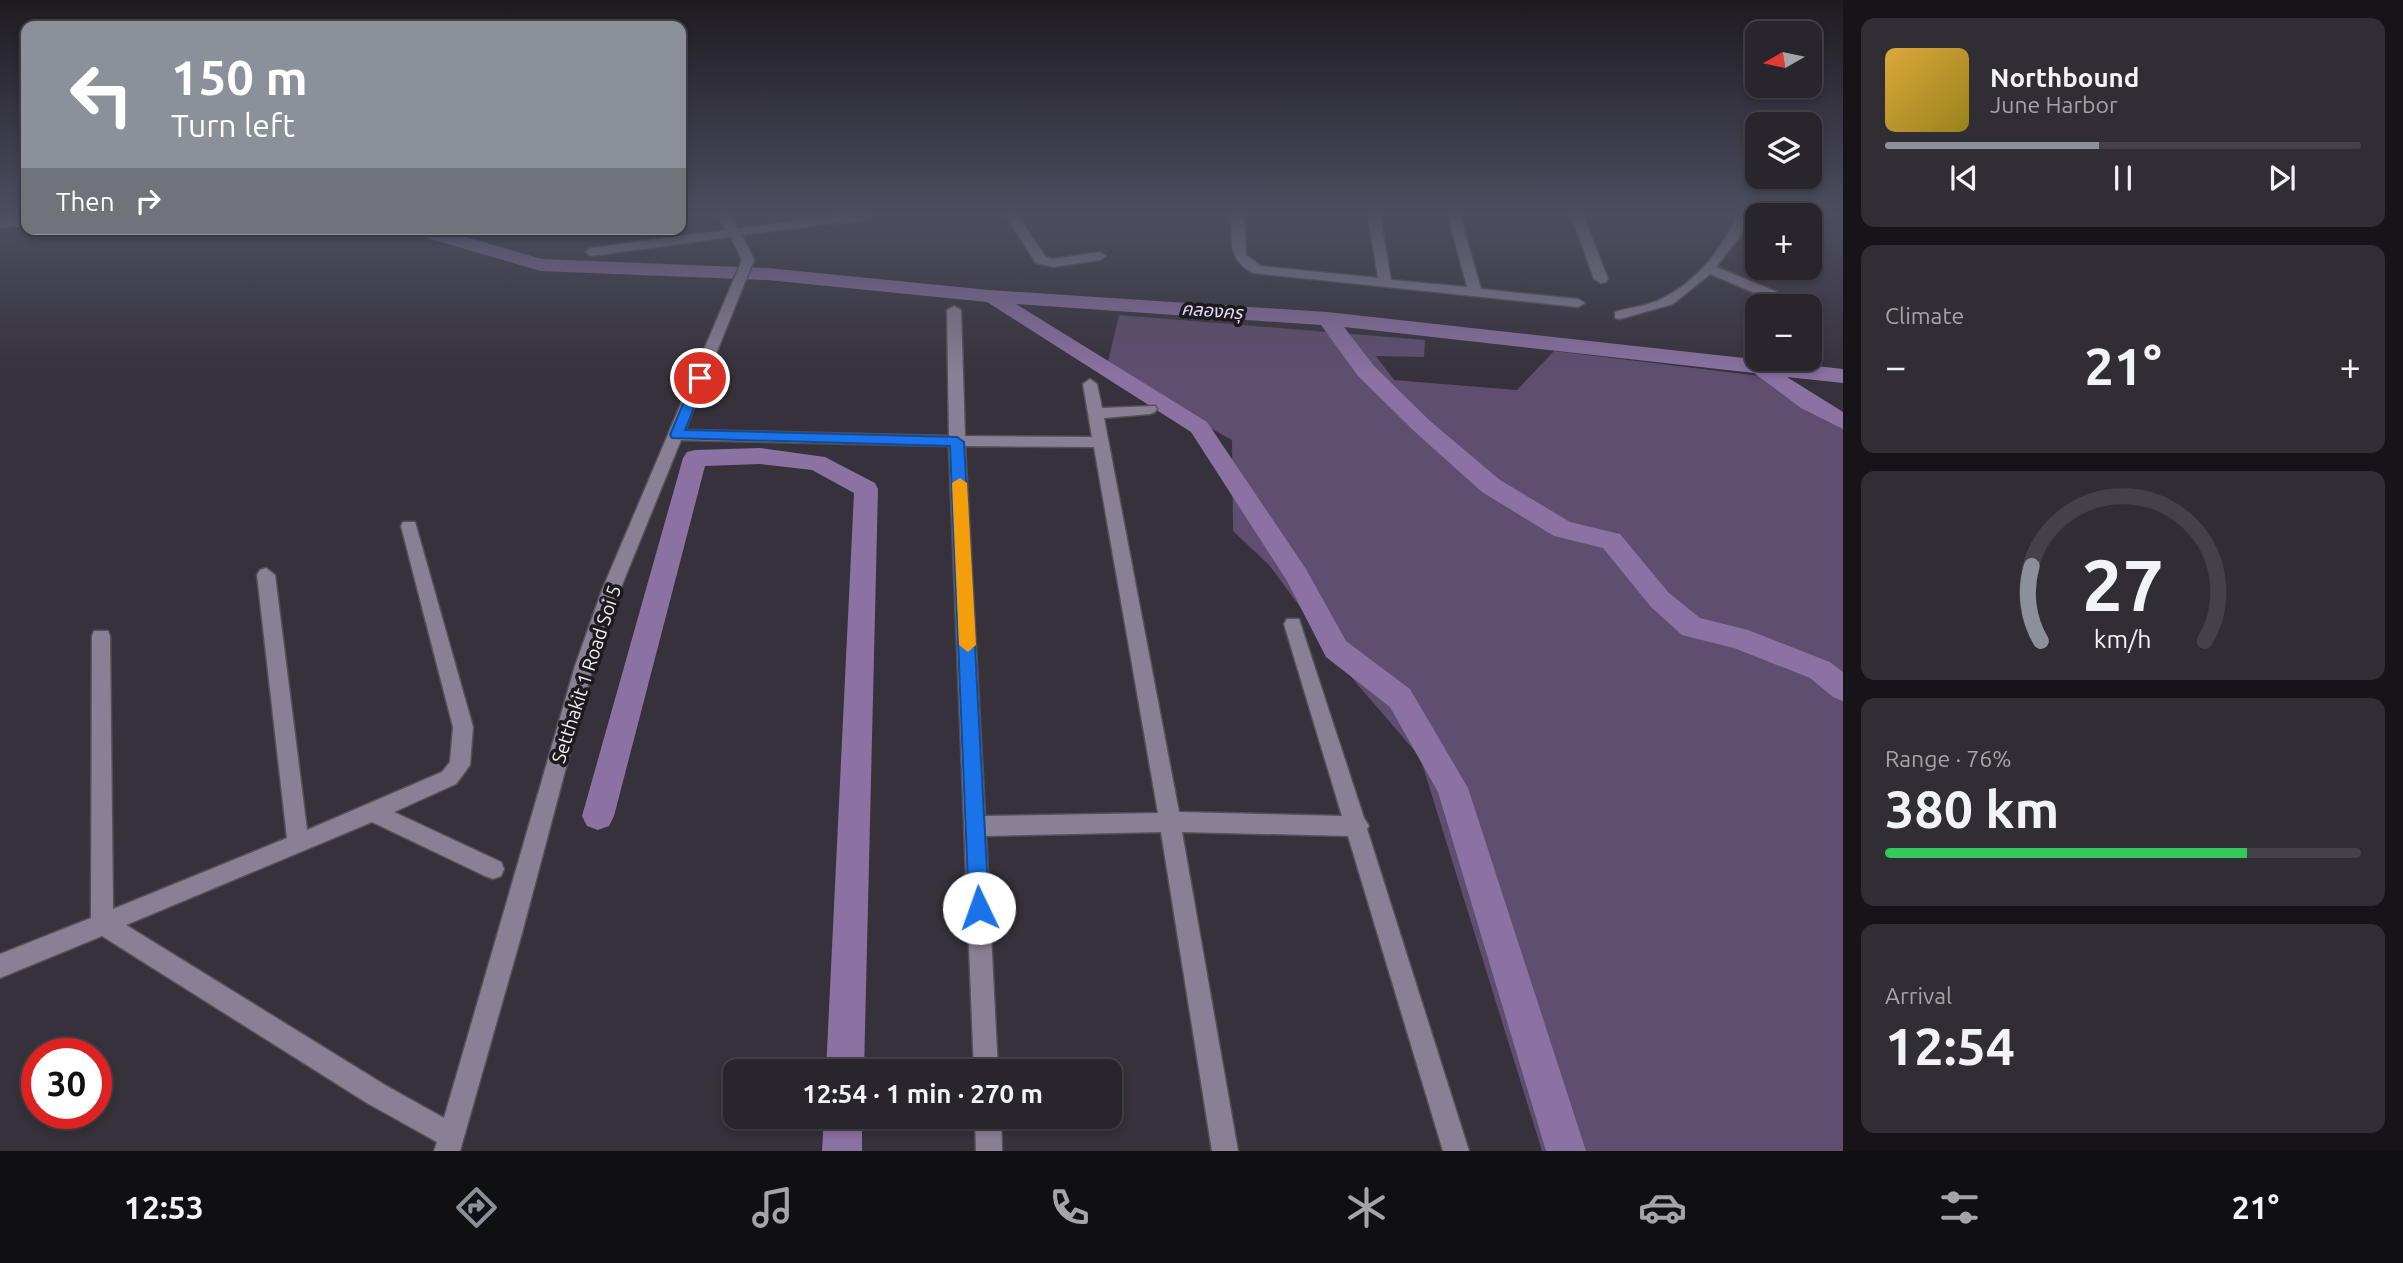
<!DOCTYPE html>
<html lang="en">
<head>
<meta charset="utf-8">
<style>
  body { margin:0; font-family:Ubuntu,"Noto Sans Thai",sans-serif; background:#302d34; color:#f1f3f6; height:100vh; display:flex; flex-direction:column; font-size:26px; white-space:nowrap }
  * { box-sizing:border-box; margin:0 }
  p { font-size:23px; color:#a5a5a9 }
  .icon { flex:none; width:38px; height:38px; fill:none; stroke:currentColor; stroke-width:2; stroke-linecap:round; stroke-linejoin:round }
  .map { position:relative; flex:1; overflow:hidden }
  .details { display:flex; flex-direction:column; gap:18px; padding:18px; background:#161418; width:560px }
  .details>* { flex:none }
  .hud { position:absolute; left:21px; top:21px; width:665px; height:214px; border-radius:14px; box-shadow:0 4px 10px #0003,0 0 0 2px #444248; background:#8c9099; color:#fff; overflow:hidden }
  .needle { width:46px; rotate:261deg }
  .controls { position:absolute; left:1745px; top:21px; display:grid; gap:14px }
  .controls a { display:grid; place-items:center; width:77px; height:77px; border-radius:14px; background:#28252c; box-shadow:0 4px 10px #0003,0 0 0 2px #444248; font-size:35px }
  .speed { position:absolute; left:21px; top:1038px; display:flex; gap:14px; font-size:35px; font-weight:700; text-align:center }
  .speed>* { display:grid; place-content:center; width:91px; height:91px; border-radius:50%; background:#28252c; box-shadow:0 4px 10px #0003,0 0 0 2px #444248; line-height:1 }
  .speed .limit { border:10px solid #d22; background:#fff; color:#111 }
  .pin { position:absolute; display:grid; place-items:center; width:60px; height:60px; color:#fff; margin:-30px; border:4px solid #fff; border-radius:50%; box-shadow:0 2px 7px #0007 }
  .me { position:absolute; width:77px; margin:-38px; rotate:357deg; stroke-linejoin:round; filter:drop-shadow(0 0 5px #0008) }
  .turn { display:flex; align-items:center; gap:24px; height:147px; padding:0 35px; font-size:32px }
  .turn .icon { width:91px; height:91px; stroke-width:2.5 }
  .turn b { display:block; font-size:49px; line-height:60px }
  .then { display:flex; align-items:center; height:66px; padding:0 35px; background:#0003; gap:14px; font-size:26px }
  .big { font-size:52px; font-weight:600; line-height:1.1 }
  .details .widget { flex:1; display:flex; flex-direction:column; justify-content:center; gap:10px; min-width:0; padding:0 24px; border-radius:14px; background:#302d34 }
  .details .dial { align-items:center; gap:0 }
  .dial svg { height:182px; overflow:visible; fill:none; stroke:#444248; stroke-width:7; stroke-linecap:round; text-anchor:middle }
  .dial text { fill:#f1f3f6; stroke:none }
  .song { display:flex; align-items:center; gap:21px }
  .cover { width:84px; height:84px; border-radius:10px; background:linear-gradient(135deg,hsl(40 70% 55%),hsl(50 70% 35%)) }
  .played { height:7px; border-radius:4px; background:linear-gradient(90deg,#8c9099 45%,#444248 45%) }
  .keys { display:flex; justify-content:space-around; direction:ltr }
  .heat { display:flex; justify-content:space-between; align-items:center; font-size:38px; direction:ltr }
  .charge { height:10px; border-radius:5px; background:linear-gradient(90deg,#34c759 76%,#444248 0) }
  .trip { position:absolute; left:723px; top:1059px; width:399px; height:70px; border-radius:14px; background:#28252c; box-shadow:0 4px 10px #0003,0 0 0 2px #444248; font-weight:600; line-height:70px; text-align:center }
  .tab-bar { display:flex; height:112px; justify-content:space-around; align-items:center; background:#100f12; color:#a5a5a9 }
  .tab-bar .icon { width:49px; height:49px }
  .tab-bar .current { color:#8c9099 }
  .tab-bar b { font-size:32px; color:#f1f3f6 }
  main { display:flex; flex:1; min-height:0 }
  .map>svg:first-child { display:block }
  .green { fill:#5f4e6f }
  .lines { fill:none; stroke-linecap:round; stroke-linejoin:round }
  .canal { fill:#8b72a2; fill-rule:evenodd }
  .minor-casing { stroke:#545058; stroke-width:3 }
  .minor { fill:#8a8095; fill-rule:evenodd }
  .route { fill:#1a73e8; stroke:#114b97; stroke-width:2 }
  .slow { fill:#f59e0b }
  .labels { text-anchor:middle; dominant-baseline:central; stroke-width:7; stroke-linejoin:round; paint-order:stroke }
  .far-water-label { font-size:18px; font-style:italic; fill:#e9dbf8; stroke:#1c1a1e }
  .street-label { font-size:19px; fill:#f3f1f6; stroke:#1c1a1e }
</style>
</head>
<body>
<main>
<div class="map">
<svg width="1843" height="1151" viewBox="0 0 1843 1151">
  <rect width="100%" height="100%" fill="#36313a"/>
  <polygon class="green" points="1119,315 1425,340 1424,357 1376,356 1394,380 1517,390 1554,351 1760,376 1817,414 1843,427 1843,1151 1542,1151 1420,757 1357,684 1269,565 1233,531 1232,440 1106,370"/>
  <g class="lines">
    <g class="canal">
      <polygon points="26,216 26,226 0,228 0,218"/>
      <polygon points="408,229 438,229 542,259 767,268 989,290 1327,312 1843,369 1843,383 1787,377 1843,412 1843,429 1801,408 1754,373 1344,327 1374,366 1430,421 1500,480 1570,522 1620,534 1669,593 1700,618 1748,630 1830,662 1843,672 1843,701 1833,697 1810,678 1734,648 1682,635 1651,607 1603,548 1554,536 1482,492 1414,431 1358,376 1321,325 1016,304 1207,422 1306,569 1346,641 1410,689 1468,788 1586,1151 1546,1151 1438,792 1390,707 1326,657 1287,581 1191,432 987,302 767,280 541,271 410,233"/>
      <polygon points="760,448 825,457 875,483 878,489 864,1071 826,1071 854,493 812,470 760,464 705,466 614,816 609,826 598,830 587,826 582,816 683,458 687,452 695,450"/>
      <polygon points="824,1116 862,1116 862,1151 822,1151"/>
    </g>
    <g class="minor-casing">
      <g id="minor">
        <path d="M717,215H729L738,229L837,215H872L866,219L742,235L754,260L685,430L949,436L947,310L954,306L961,310L965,436L1092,437L1083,384L1090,379L1097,384L1102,408L1155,406L1157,409L1155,412L1150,414L1104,418L1179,812L1342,816L1284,624L1287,619H1299L1364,818L1369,826L1367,829L1469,1151H1443L1348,836L1182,832L1238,1151H1212L1161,832L986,836L998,1071H974L949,446L681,440L620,590L593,666L522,933L460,1151H434L437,1142L367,1103L102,936L0,978V954L91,918L92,636L94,631H108L110,636L113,909L287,838L257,575L260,570L266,568L275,575L307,830L442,772L450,762L453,727L401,526L403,522H415L473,727L470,765L456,784L394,812L501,862L504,869L501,876L493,879L485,876L372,822L126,925L385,1085L444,1118L575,666L602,590L742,260L731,237L591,256L585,252L591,248L726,230ZM965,446L1094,447L1158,813L985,816Z"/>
        <polygon points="1005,215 1017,215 1046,257 1053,259 1100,252 1106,256 1100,260 1053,267 1036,263"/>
        <path d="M1232,215H1244L1246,255L1261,266L1378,278L1368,215H1380L1391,280L1467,287L1448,215H1460L1481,289L1578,299L1585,303L1578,307L1253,273C1228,260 1231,240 1232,215Z"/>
        <polygon points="1571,215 1583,215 1608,279 1606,282 1601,283 1594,279"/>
        <path d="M1738,215H1750L1738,239L1716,267L1777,292V298H1767L1710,274L1673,304L1620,319L1615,318V312C1631,307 1648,306 1663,298C1696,282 1722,249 1738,215Z"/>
        <polygon points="975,1116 1001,1116 1002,1151 976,1151"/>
      </g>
    </g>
    <use href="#minor" class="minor"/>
  </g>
  <linearGradient id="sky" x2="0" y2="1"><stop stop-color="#1e1b20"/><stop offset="0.57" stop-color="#4c4e60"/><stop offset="1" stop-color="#4c4e60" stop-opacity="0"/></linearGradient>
  <rect width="1843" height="376" fill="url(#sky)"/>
  <polygon class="route" points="695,375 706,378 685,430 957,437 964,442 989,908 986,915 979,918 972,915 969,908 950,446 672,438 670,435"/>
  <polygon class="slow" points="960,478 967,483 976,645 968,652 959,645 952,483"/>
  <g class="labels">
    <g class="far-water-label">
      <text transform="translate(1212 310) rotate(4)">คลองครุ</text>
    </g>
    <g class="street-label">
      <text transform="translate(586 674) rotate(-72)">Setthakit 1 Road Soi 5</text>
    </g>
  </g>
</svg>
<div class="controls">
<a><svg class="needle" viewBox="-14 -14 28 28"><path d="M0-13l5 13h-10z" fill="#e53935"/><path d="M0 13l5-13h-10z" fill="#a5a5a9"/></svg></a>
<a><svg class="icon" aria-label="layers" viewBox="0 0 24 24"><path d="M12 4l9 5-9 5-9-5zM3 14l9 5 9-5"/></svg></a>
<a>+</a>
<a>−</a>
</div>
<div class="speed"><div class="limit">30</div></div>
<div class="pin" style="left:700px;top:378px;background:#d93025"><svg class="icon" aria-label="arrive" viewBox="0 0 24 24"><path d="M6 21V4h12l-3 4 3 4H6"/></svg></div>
<svg class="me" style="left:979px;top:908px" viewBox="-20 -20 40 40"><circle r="19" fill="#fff"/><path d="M0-13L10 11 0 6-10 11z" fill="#1a73e8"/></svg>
<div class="trip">12:54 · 1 min · 270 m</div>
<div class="hud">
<div class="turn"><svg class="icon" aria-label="left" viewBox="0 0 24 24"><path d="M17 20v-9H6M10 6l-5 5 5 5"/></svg><div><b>150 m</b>Turn left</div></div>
<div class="then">Then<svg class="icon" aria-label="right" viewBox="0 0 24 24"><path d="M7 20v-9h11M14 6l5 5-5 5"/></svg></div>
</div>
</div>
<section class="details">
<div class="widget">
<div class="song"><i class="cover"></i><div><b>Northbound</b><p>June Harbor</p></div></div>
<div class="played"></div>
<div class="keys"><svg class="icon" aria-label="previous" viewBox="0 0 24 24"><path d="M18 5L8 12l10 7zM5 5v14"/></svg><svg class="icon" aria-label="pause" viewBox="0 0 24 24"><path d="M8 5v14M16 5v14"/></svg><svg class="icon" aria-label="next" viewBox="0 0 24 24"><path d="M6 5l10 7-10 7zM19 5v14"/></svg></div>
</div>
<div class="widget"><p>Climate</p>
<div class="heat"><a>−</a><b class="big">21°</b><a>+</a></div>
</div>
<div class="widget dial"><svg viewBox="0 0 100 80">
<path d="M14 69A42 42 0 1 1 86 69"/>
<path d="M14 69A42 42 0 0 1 10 36" stroke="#8c9099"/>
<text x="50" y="56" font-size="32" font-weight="700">27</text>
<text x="50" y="72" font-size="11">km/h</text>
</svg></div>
<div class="widget"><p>Range · 76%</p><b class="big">380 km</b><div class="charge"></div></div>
<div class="widget"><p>Arrival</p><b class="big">12:54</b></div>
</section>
</main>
<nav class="tab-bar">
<b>12:53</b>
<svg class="icon current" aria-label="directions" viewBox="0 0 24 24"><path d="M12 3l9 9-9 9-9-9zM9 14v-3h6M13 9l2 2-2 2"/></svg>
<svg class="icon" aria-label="music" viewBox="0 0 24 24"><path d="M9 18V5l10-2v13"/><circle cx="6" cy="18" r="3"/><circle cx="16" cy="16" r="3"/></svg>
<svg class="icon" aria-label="phone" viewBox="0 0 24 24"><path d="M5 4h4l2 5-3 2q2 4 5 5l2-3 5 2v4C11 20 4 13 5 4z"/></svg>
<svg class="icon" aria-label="climate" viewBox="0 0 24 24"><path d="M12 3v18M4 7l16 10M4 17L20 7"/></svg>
<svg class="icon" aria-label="car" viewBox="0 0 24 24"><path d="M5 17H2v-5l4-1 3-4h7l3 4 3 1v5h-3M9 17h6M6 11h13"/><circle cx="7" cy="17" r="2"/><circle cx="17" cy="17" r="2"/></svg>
<svg class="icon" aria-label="filters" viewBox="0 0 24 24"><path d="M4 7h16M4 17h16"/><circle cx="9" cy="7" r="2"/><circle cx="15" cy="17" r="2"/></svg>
<b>21°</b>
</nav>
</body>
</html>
